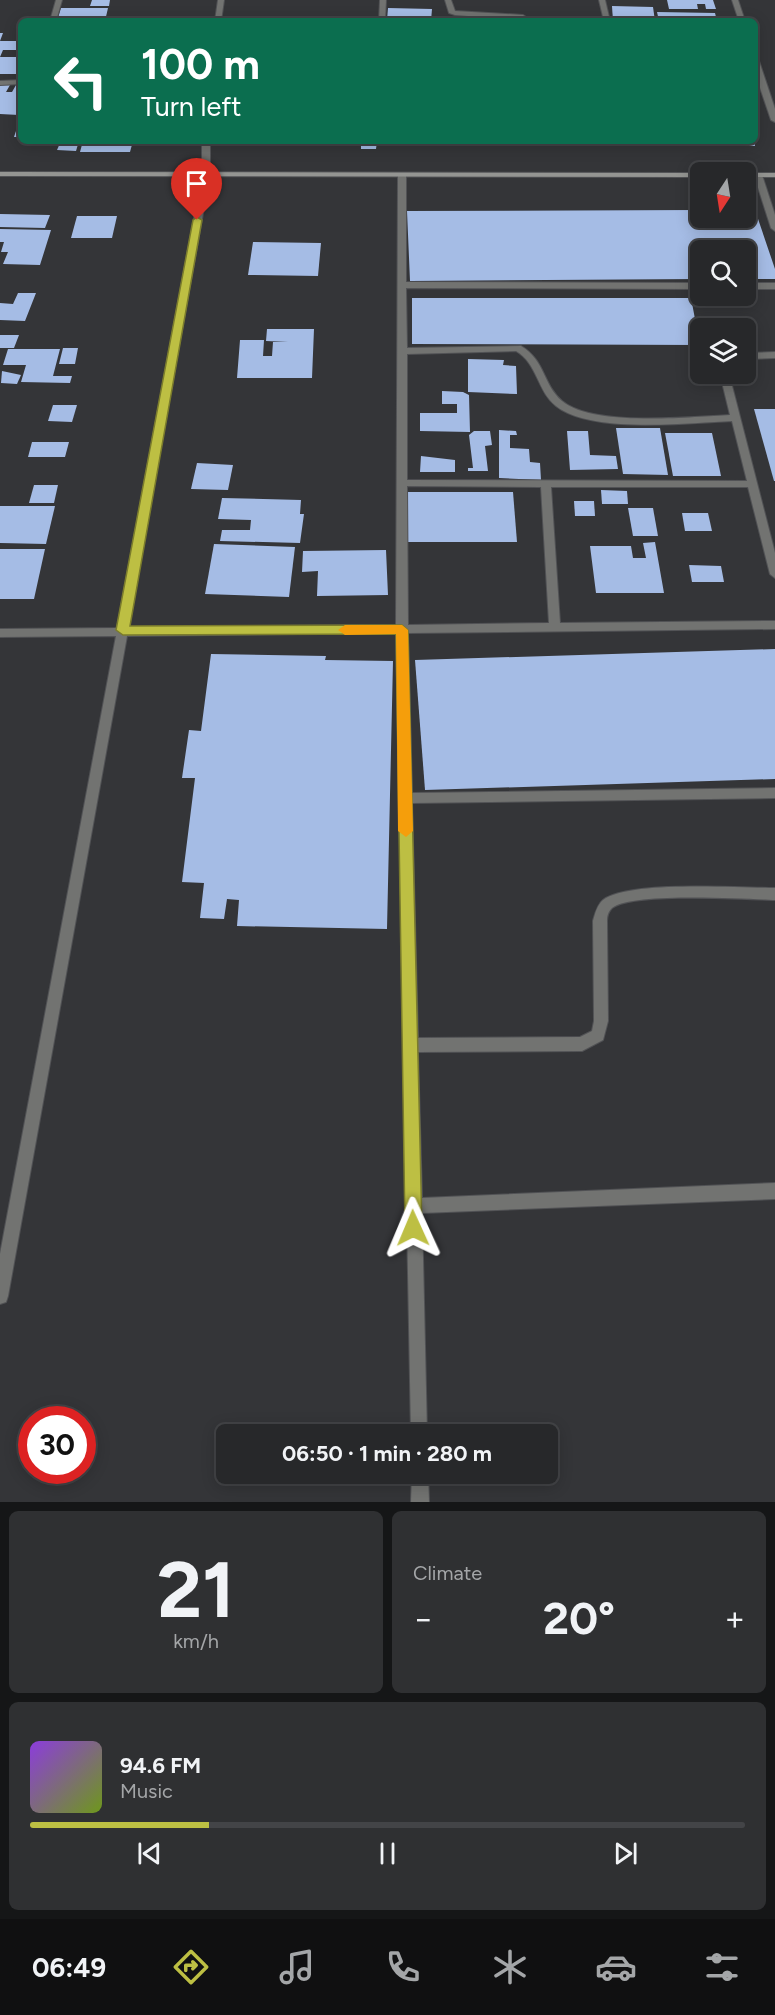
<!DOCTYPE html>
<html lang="en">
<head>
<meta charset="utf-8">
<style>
  body { margin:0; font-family:Figtree,sans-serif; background:#2f3032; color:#f1f3f6; height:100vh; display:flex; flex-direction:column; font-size:22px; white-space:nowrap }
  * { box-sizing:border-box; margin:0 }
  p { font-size:20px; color:#a4a6a8 }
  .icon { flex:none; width:33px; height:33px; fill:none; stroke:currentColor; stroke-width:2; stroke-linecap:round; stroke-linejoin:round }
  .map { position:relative; height:1502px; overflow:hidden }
  .details { display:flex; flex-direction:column; gap:9px; padding:9px; background:#151617; flex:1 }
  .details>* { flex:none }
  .hud { position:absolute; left:18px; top:18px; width:740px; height:126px; border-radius:9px; box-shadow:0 3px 15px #0003,0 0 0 2px #434447; background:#0b6e4f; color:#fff; overflow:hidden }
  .needle { width:39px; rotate:192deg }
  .fabs { position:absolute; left:690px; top:162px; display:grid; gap:12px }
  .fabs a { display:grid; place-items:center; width:66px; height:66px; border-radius:9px; background:#27282a; box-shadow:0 3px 15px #0003,0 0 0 2px #434447; font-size:30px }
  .speed { position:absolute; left:18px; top:1406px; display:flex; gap:12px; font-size:30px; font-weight:700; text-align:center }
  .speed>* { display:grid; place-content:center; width:78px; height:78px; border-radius:50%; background:#27282a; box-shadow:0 3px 15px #0003,0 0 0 2px #434447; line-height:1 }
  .speed .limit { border:9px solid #d22; background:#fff; color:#111 }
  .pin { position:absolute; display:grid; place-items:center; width:51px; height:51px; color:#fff; margin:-62px -26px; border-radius:50% 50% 50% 0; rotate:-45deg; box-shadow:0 0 6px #0007 }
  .pin .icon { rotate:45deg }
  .me { position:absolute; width:66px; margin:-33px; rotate:359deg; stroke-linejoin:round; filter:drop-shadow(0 0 4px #0008) }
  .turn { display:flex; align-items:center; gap:21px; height:126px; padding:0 24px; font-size:27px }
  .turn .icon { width:78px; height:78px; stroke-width:2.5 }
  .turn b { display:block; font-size:42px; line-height:51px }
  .big { font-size:45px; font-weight:700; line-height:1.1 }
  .details .widget { flex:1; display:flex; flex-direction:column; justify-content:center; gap:9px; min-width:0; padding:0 21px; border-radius:9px; background:#2f3032 }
  .details .dial { align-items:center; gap:0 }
  .dial b { font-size:78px; line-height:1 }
  .song { display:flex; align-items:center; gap:18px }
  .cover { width:72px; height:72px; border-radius:9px; background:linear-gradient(135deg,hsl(270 70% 55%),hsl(80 70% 35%)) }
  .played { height:6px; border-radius:3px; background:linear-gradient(90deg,#bdbf43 25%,#434447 25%) }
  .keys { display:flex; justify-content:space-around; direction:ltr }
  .heat { display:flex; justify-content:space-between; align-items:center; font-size:33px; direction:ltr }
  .details .tiles { flex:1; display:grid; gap:9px; grid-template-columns:1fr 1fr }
  .widget:last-child { grid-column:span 2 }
  .trip { position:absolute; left:216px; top:1424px; width:342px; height:60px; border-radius:9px; background:#27282a; box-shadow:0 3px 15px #0003,0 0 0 2px #434447; font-weight:700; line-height:60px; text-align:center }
  .menu { display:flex; height:96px; justify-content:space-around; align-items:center; background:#101011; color:#a4a6a8 }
  .menu .icon { width:42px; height:42px }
  .menu .selected { color:#bdbf43 }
  .menu b { font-size:27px; color:#f1f3f6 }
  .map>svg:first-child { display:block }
  .building { fill:#a5bce5 }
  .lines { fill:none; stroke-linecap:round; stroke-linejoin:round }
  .street-casing { stroke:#515255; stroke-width:2 }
  .secondary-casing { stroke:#515255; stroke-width:2 }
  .street { fill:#727371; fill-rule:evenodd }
  .secondary { fill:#949592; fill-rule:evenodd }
  .route { fill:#bdbf43; stroke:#7b7c2c; stroke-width:1.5 }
  .slow { fill:#f59e0b }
</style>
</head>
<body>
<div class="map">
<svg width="775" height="1502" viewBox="0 0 775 1502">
  <rect width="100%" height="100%" fill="#343538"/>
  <g class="building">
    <polygon points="92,0 110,0 109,6 90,6"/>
    <polygon points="667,0 713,0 716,9 706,9 705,4 697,4 698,9 669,9"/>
    <polygon points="612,6 653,7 655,21 613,21"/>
    <polygon points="61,8 108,8 105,21 57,21"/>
    <polygon points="388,8 432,9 431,21 387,20"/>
    <polygon points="657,12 715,13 717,21 659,21"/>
    <polygon points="0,33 3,33 0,41 19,41 16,50 3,50 0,57 21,57 21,74 0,74"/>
    <polygon points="0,85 10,85 6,92 12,92 16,85 21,85 19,115 0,114"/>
    <polygon points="21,116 21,137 14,137"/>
    <polygon points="61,141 79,141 76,151 57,150"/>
    <polygon points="83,141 133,141 130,152 80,152"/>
    <polygon points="361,141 377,141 376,149 361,149"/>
    <polygon points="715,141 754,141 755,146 716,145"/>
    <polygon points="700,210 700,218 746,218 746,210 755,210 775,269 775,279 746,279 746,250 700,250 700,279 410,281 407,211"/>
    <polygon points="0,214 50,215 45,228 0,227"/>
    <polygon points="77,216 117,216 112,238 71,238"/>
    <polygon points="0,229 51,230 40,265 3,264 8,252 1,252 4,242 0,242"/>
    <polygon points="253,242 321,243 318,276 248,275"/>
    <polygon points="18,293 36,293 25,321 0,320 0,303 13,304"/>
    <polygon points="412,298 691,298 700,345 412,344"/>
    <polygon points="267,329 314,329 312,378 237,378 240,340 264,340 263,356 272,356 273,342 288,342 266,341"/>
    <polygon points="0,335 19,335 14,348 0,348"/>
    <polygon points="63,348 78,348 75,364 59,364"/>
    <polygon points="8,349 60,349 53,376 72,376 70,383 21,382 26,365 3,365"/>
    <polygon points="468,359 504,360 503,365 516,366 517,394 468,392"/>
    <polygon points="2,371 21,375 17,384 1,383"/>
    <polygon points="442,391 463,392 469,395 470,432 420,431 420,413 457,413 457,404 442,404"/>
    <polygon points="53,405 77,405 72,422 48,421"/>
    <polygon points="754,409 775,409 775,481 774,481"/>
    <polygon points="616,428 660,428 668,475 623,474"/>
    <polygon points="499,430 516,431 517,435 510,435 510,448 529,449 530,462 540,463 541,480 499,478"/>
    <polygon points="474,431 490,431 492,445 485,446 488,471 468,471 468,468 473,468 469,435"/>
    <polygon points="567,431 588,431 590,455 616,456 618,469 570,470"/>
    <polygon points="665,433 712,433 721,476 673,476"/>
    <polygon points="32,442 69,442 65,457 28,457"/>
    <polygon points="421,456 455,460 455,472 420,472"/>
    <polygon points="197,463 233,465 228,490 191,489"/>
    <polygon points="34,485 58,485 54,503 29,503"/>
    <polygon points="601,490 627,491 628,504 602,504"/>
    <polygon points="407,492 513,492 517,542 408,542"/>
    <polygon points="222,498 301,500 300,514 304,514 300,543 220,541 222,530 250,530 251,520 218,519"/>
    <polygon points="574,501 594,501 595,516 575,516"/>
    <polygon points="0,506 55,506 46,544 0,543"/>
    <polygon points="628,508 653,508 658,536 633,536"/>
    <polygon points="682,513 708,513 712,531 685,531"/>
    <polygon points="655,542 664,593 596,593 590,546 631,546 633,558 646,558 643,543"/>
    <polygon points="214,544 295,547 289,597 205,594"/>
    <polygon points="0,549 45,549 34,599 0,599"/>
    <polygon points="386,550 388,595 317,596 318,571 302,572 303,551"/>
    <polygon points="689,565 721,566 724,582 692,582"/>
    <polygon points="775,649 775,779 425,790 415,660"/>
    <polygon points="211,654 326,656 325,660 393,661 387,929 237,926 239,900 227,899 224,919 200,918 204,883 182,882 195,778 182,778 189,730 201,731"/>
  </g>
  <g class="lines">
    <g class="street-casing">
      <g id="street">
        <polygon points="56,0 62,0 56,21 50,21"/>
        <polygon points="218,0 224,0 221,21 215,21"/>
        <polygon points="380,0 386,0 385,21 379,21"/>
        <polygon points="445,0 451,0 455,11 523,15 532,21 455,15 449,13"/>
        <polygon points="599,0 605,0 610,21 604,21"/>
        <polygon points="732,0 738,0 745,21 739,21"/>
        <polygon points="754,56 758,58 775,109 775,122 771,120 754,70"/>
        <polygon points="21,80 21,84 0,85 0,81"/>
        <path d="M202,141H210V175L128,627L396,625L398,175L402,173L406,175V282L700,283V289L406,288L407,348L521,346C545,360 543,385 562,401C593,427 690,417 730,415L720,374H729L775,553V578L770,574L748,487H551L560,623L775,621V629L408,633L412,793L775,788V798L412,803L418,1038L580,1037L592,1031L594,1021L593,921C595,914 597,905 603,900C629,880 740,888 775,888V900C745,899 633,892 612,908C608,912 607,916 607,921L608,1021L603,1040L582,1051L418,1052L422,1198L775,1183V1199L422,1213L427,1434H411L396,633L127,636L8,1296L6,1302L0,1304V1254L116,636L0,637V629L117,628L202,175ZM516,351C538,364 537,391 556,406C591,434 688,423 732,421L747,481L407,480V354ZM407,486L541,487L549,623L408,625Z"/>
        <polygon points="755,173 762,175 775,215 775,231 771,228 754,175"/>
        <rect x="746" y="283" width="29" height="6"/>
        <polygon points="775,352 775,358 746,359 746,353"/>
        <polygon points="412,1473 428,1473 429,1502 411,1502"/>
      </g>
    </g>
    <g class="secondary-casing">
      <g id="secondary">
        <polygon points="0,172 700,173 700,177 0,176"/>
        <rect x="746" y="173" width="29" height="4"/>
      </g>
    </g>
    <use href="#street" class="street"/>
    <use href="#secondary" class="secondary"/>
  </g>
  <polygon class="route" points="197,217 202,220 130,626 402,625 408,630 422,1228 419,1235 413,1237 407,1235 405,1228 396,634 123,635 116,630 193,220"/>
  <polygon class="slow" points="345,625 402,625 408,630 413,831 406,837 398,831 396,634 345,635 338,630"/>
</svg>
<div class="fabs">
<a><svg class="needle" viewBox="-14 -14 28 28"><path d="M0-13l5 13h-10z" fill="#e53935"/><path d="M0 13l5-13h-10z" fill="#a4a6a8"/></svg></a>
<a><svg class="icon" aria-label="search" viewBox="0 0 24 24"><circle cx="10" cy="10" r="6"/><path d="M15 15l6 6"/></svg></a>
<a><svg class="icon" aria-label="layers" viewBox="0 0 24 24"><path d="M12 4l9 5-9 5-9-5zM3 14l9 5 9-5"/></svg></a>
</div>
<div class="speed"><div class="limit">30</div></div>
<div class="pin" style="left:197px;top:220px;background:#d93025"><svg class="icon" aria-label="arrive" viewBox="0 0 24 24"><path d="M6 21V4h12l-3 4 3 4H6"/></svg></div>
<svg class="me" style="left:413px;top:1228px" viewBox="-20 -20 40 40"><path d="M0-17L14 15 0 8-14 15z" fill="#bdbf43" stroke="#fff" stroke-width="4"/></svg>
<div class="trip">06:50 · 1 min · 280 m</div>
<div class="hud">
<div class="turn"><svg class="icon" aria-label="left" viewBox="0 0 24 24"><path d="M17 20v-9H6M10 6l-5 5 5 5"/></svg><div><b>100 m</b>Turn left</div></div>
</div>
</div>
<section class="details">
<div class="tiles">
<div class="widget dial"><b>21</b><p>km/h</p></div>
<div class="widget"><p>Climate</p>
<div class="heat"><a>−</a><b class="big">20°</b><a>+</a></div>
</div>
<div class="widget">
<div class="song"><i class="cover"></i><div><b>94.6 FM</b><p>Music</p></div></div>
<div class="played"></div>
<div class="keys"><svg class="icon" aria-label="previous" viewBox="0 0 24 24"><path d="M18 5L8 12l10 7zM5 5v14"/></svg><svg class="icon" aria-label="pause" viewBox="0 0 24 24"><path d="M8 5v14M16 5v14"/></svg><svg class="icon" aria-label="next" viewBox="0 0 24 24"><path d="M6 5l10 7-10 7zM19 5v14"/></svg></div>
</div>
</div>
</section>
<nav class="menu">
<b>06:49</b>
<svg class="icon selected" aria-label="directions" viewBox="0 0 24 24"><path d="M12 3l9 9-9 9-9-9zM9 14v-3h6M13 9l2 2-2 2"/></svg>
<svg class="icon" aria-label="music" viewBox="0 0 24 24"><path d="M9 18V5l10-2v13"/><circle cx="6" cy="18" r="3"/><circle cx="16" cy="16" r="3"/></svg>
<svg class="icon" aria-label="phone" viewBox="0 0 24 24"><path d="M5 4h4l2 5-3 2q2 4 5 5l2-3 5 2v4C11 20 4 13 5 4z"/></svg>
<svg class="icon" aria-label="climate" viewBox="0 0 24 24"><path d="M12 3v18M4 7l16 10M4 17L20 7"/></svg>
<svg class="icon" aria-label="car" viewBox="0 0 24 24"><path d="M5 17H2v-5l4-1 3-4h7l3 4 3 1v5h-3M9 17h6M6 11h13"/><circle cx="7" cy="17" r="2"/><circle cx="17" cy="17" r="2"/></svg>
<svg class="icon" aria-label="filters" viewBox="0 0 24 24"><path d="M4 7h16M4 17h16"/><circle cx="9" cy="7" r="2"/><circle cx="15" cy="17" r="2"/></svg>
</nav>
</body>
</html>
